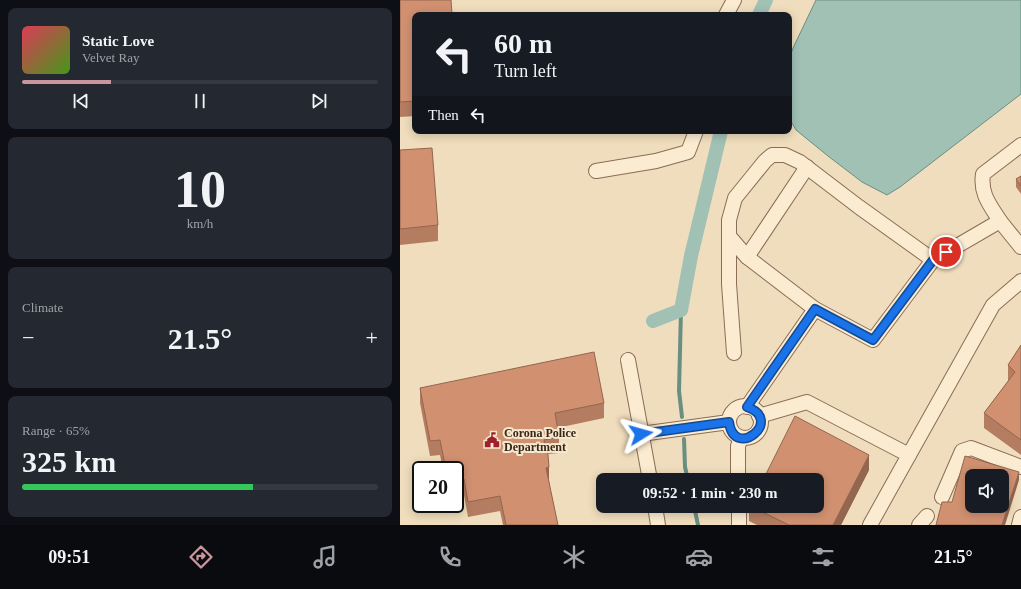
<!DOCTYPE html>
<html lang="en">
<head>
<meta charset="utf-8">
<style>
  body { margin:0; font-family:Georgia,serif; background:#242831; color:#f1f3f6; height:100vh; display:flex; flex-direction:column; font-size:15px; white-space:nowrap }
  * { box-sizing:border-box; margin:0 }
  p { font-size:13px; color:#9ea1a6 }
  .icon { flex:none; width:22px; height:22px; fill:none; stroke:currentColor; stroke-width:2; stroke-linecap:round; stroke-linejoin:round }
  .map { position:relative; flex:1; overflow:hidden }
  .side { display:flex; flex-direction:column; gap:8px; padding:8px; background:#0d0f14; width:400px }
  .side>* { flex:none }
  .guide { position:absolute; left:12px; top:12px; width:380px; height:122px; border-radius:8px; box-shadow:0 2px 10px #0003; background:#171b24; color:#f1f3f6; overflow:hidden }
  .controls { position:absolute; left:565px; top:469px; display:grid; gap:8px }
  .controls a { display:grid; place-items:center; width:44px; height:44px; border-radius:8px; background:#171b24; box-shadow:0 2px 10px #0003; font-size:20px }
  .speed { position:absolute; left:12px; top:461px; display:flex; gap:8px; font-size:20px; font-weight:700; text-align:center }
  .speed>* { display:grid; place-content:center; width:52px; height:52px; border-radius:50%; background:#171b24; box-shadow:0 2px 10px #0003; line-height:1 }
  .speed .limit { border:2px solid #111; border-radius:6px; background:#fff; color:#111 }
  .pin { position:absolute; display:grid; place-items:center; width:34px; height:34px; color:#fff; margin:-17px; border:2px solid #fff; border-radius:50%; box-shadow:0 1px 4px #0007 }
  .me { position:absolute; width:44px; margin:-22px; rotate:82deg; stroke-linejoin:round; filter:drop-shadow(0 0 3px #0008) }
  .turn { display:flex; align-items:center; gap:14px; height:84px; padding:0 16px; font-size:18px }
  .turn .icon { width:52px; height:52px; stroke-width:2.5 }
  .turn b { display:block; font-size:28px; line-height:34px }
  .then { display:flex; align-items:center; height:38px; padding:0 16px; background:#0003; gap:8px; font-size:15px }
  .big { font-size:30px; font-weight:600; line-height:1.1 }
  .side .card { flex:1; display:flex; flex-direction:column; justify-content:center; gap:6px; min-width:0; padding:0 14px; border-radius:8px; background:#242831 }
  .side .dial { align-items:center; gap:0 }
  .dial b { font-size:52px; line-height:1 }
  .song { display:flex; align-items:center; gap:12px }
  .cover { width:48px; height:48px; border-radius:6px; background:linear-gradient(135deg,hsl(350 70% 55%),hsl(100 70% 35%)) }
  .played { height:4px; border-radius:2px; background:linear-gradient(90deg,#ca959c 25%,#363941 25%) }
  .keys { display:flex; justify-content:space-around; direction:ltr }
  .heat { display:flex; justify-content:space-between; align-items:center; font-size:22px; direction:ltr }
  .charge { height:6px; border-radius:3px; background:linear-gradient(90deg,#34c759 65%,#363941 0) }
  .trip { position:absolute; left:196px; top:473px; width:228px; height:40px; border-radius:8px; background:#171b24; box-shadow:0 2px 10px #0003; font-weight:600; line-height:40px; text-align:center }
  .tab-bar { display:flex; height:64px; justify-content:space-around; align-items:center; background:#090b0e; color:#9ea1a6 }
  .tab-bar .icon { width:28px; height:28px }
  .tab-bar .on { color:#ca959c }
  .tab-bar b { font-size:18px; color:#f1f3f6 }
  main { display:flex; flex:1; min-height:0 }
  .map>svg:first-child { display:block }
  .water { fill:#a1c1b5; stroke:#688f82 }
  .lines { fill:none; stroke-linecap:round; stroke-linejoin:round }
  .stream { stroke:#688f82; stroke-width:4 }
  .canal { stroke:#a1c1b5; stroke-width:14 }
  .minor-casing { stroke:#896d55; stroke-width:16 }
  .minor { stroke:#fbebd1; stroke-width:14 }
  .wall { fill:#b47d61 }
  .shaded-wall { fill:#92664f }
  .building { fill:#d19171; stroke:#92664f; fill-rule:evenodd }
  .route-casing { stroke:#114b97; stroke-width:10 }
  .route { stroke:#1a73e8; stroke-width:7 }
  .labels { text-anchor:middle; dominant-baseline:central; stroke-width:4; stroke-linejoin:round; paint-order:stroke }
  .poi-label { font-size:12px; font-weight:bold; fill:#37271b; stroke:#f7e8cd; text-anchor:start }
</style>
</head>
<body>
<main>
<section class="side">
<div class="card">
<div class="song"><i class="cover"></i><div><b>Static Love</b><p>Velvet Ray</p></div></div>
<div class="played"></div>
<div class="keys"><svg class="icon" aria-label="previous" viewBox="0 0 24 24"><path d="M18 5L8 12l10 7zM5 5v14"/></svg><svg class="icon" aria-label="pause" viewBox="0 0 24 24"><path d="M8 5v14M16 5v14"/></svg><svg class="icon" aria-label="next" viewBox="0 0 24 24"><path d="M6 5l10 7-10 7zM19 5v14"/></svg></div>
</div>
<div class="card dial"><b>10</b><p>km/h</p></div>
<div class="card"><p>Climate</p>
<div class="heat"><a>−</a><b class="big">21.5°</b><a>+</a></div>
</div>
<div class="card"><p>Range · 65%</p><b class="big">325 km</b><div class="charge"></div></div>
</section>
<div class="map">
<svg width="621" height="525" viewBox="0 0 621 525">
  <rect width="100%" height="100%" fill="#f0ddbd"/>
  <polygon class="water" points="416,0 621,0 621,94 500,187 487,195 462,182 428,156 396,130 389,118 389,60 393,48"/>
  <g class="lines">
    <g class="stream">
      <polyline points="281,310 279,391 282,417"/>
      <polyline points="284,439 285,467 288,480"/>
      <polyline points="294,506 298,525"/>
    </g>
    <g class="canal">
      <polyline points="359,15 366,0"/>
      <polyline points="253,321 281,310 291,256 321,131"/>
    </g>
    <g class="minor-casing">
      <g id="minor">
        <polyline points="326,15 334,0"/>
        <polyline points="196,171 256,161 288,152 296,131"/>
        <path d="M600,221C590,205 580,194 583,174L621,145"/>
        <polyline points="329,236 329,284 334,353"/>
        <polyline points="347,257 407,167"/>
        <polyline points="415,309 347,257 329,236 329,220 335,198 365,161 372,155 385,155 400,162 459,207 533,260"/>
        <polyline points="228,360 250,480"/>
        <circle cx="345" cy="422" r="16"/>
        <polyline points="347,407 415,309 473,340 533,260 600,221 621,247"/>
        <polyline points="359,416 407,402 509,455 470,525"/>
        <polyline points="241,434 329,422"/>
        <polyline points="509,455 593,305 621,281"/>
        <polyline points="338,480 338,446 341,438"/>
        <polyline points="542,497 562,451 571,448 621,467"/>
        <polyline points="255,506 258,525"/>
        <polyline points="339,506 339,525"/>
        <polyline points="519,525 527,516"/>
        <polyline points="619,525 621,517"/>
      </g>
    </g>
    <use href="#minor" class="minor"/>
  </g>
  <g class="wall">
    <polygon points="0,0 15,15 15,116 0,117"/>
    <polygon points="0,150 38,225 38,241 0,245"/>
    <polygon points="621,176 621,194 616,187 616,179"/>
    <polygon points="621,345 621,455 584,428 584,413 608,381 608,365"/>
    <polygon points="20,388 204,403 204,418 157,428 159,437 159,453 148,454 149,482 158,525 103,525 100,511 68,517 64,495 55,470 43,470 40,455 30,456 20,403"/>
    <polygon points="469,470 441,525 357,525 349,521 349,506 417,506"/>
  </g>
  <g class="shaded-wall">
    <polygon points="469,455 469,470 441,525 433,525"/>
    <polygon points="149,467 149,483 146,468"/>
    <polygon points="619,472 619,480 605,525 602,525"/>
    <polygon points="64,479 64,495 55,497 55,481"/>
  </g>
  <g class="building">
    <polygon points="0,0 51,0 52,14 76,13 76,15 15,15 15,101 0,102"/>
    <polygon points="32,148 38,225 0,229 0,150"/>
    <polygon points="621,176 621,186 616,179"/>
    <polygon points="621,345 621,440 584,413 615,372 608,365"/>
    <polygon points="194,352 204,403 155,413 159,437 144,440 148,455 149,467 146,468 158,525 106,525 100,496 68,502 64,479 55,481 55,470 46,470 40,440 30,441 20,388"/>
    <polygon points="395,416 469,455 433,525 389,525 350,506 417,506 417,480 363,480"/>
    <path d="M565,456L619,472L602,525H536L542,502H552ZM572,476H602V506H572Z"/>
  </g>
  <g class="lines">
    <g class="route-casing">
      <path id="route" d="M241,434L329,422C334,461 385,420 347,407L415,309L473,340L533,260L546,252"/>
    </g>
    <use href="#route" class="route"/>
  </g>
  <defs>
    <g id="civic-bare" transform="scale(1.2)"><path d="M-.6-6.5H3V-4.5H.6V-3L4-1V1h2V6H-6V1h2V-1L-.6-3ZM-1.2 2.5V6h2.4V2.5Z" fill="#9b222d" stroke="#f7e8cd" stroke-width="2.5" paint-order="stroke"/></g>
  </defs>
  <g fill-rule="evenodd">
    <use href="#civic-bare" x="92" y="440"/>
  </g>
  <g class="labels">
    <g class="poi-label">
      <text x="104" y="433">Corona Police<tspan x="104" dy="14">Department</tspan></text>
    </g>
  </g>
</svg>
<div class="controls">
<a><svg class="icon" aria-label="sound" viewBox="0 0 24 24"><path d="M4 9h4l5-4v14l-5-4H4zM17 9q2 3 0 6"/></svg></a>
</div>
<div class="speed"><div class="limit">20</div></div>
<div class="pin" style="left:546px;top:252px;background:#d93025"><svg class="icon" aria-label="arrive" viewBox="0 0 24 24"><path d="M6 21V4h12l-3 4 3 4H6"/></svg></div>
<svg class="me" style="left:241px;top:434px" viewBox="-20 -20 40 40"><path d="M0-17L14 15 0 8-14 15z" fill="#1a73e8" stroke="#fff" stroke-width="4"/></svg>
<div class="trip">09:52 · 1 min · 230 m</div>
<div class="guide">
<div class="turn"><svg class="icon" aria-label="left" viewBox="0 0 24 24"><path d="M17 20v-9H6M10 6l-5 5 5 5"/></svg><div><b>60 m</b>Turn left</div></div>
<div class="then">Then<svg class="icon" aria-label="left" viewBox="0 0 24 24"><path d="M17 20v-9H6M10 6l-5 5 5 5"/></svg></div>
</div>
</div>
</main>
<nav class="tab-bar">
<b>09:51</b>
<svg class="icon on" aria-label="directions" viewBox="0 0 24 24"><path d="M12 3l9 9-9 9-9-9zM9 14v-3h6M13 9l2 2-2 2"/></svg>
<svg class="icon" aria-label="music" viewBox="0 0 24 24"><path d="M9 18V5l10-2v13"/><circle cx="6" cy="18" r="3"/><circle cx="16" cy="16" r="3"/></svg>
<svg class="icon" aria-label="phone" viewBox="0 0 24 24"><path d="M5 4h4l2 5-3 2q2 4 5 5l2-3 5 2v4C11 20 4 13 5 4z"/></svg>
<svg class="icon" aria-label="climate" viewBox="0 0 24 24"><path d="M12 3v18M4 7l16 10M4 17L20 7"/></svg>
<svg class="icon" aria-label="car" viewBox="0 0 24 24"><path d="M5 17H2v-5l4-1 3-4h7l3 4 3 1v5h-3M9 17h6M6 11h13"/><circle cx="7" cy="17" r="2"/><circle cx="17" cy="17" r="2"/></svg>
<svg class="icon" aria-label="filters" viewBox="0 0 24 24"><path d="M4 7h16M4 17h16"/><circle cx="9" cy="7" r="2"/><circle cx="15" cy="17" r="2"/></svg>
<b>21.5°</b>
</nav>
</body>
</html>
